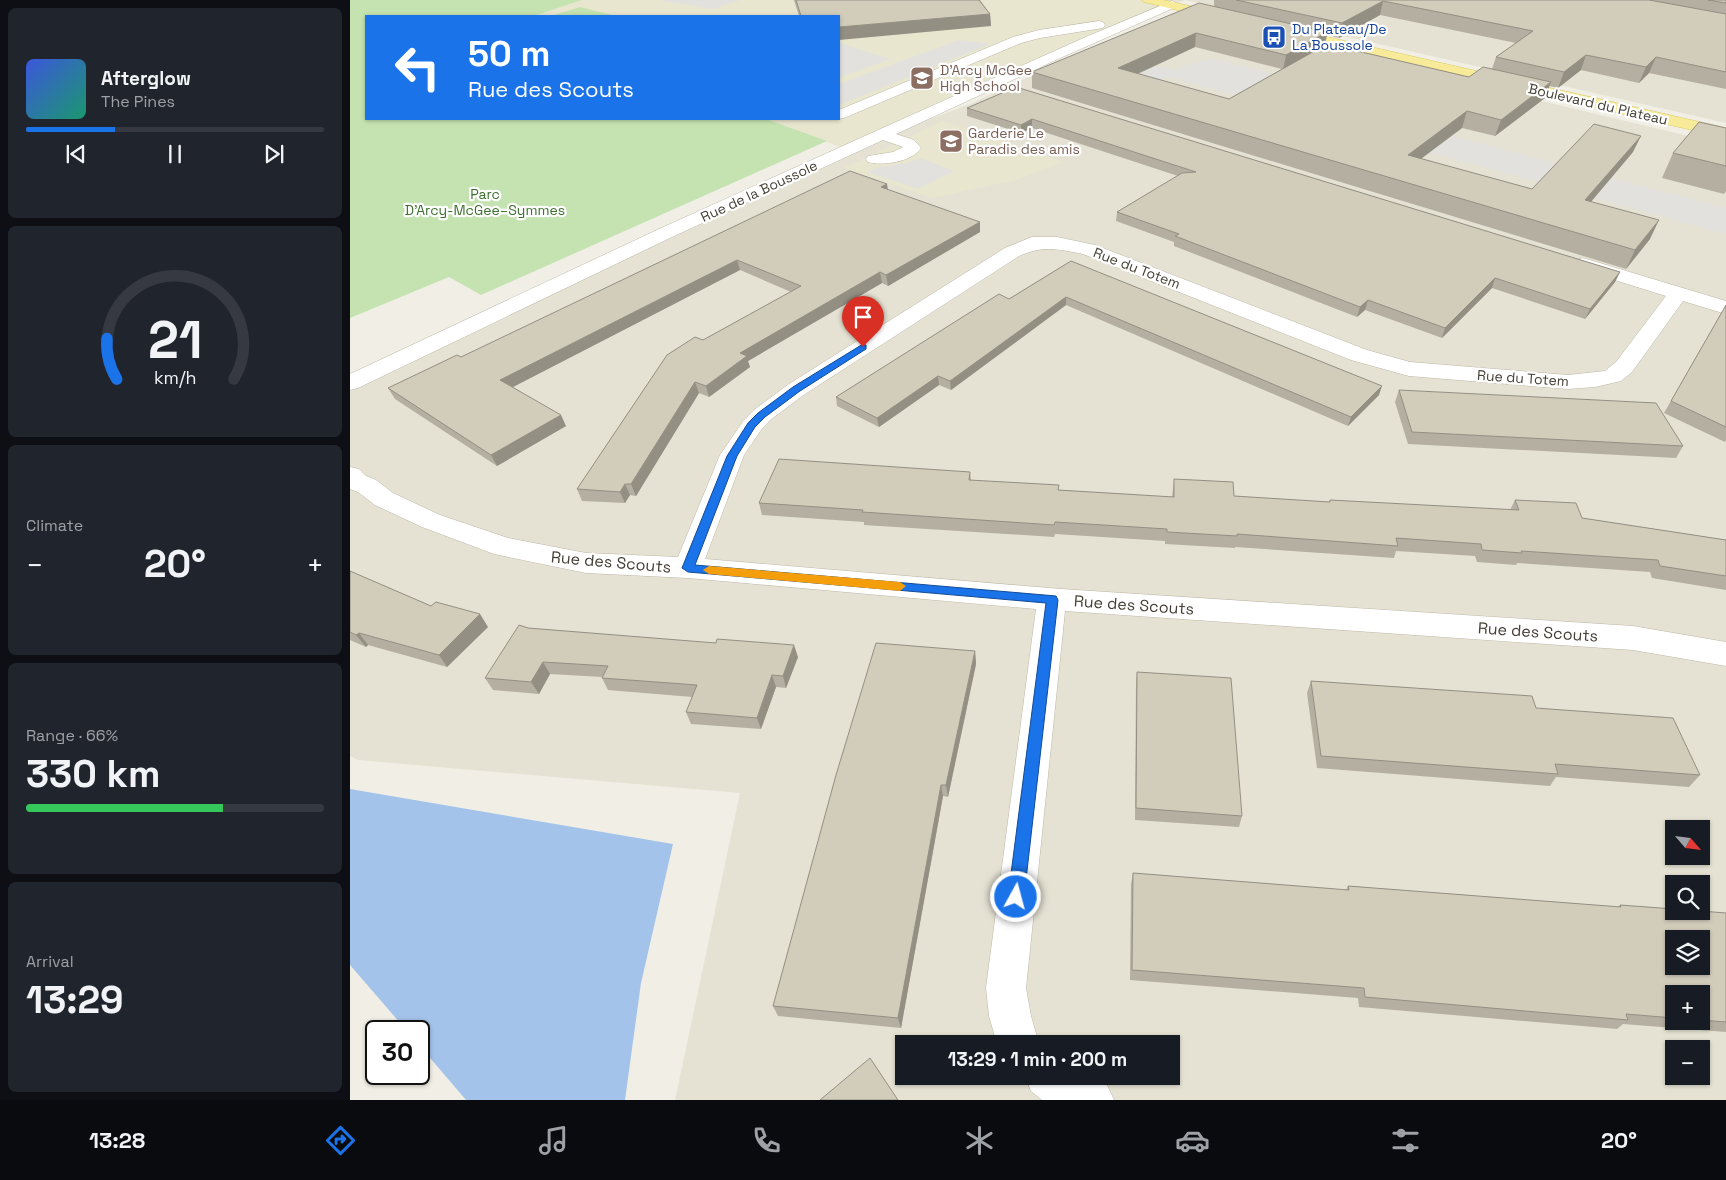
<!DOCTYPE html>
<html lang="en">
<head>
<meta charset="utf-8">
<style>
  body { margin:0; font-family:"Space Grotesk",sans-serif; background:#20242c; color:#f1f3f6; height:100vh; display:flex; flex-direction:column; font-size:19px; white-space:nowrap }
  * { box-sizing:border-box; margin:0 }
  p { font-size:16px; color:#9ea1a6 }
  .icon { flex:none; width:28px; height:28px; fill:none; stroke:currentColor; stroke-width:2; stroke-linecap:round; stroke-linejoin:round }
  .map { position:relative; flex:1; overflow:hidden }
  .sheet { display:flex; flex-direction:column; gap:8px; padding:8px; background:#0d0f14; width:350px }
  .sheet>* { flex:none }
  .hud { position:absolute; left:15px; top:15px; width:475px; height:105px; border-radius:0px; box-shadow:0 1px 4px #0004; background:#1a73e8; color:#fff; overflow:hidden }
  .needle { width:32px; rotate:118deg }
  .tools { position:absolute; left:1315px; top:820px; display:grid; gap:10px }
  .tools a { display:grid; place-items:center; width:45px; height:45px; border-radius:0px; background:#171b24; box-shadow:0 1px 4px #0004; font-size:25px }
  .speed { position:absolute; left:15px; top:1020px; display:flex; gap:10px; font-size:25px; font-weight:700; text-align:center }
  .speed>* { display:grid; place-content:center; width:65px; height:65px; border-radius:50%; background:#171b24; box-shadow:0 1px 4px #0004; line-height:1 }
  .speed .limit { border:2px solid #111; border-radius:8px; background:#fff; color:#111 }
  .pin { position:absolute; display:grid; place-items:center; width:42px; height:42px; color:#fff; margin:-51px -21px; border-radius:50% 50% 50% 0; rotate:-45deg; box-shadow:0 0 5px #0007 }
  .pin .icon { rotate:45deg }
  .me { position:absolute; width:55px; margin:-28px; rotate:7deg; stroke-linejoin:round; filter:drop-shadow(0 0 4px #0008) }
  .turn { display:flex; align-items:center; gap:18px; height:105px; padding:0 20px; font-size:22px }
  .turn .icon { width:65px; height:65px; stroke-width:2.5 }
  .turn b { display:block; font-size:35px; line-height:42px }
  .big { font-size:38px; font-weight:600; line-height:1.1 }
  .sheet .tile { flex:1; display:flex; flex-direction:column; justify-content:center; gap:8px; min-width:0; padding:0 18px; border-radius:8px; background:#20242c }
  .sheet .dial { align-items:center; gap:0 }
  .dial svg { height:130px; overflow:visible; fill:none; stroke:#363941; stroke-width:7; stroke-linecap:round; text-anchor:middle }
  .dial text { fill:#f1f3f6; stroke:none }
  .song { display:flex; align-items:center; gap:15px }
  .cover { width:60px; height:60px; border-radius:8px; background:linear-gradient(135deg,hsl(230 70% 55%),hsl(160 70% 35%)) }
  .played { height:5px; border-radius:2px; background:linear-gradient(90deg,#1a73e8 30%,#363941 30%) }
  .keys { display:flex; justify-content:space-around; direction:ltr }
  .heat { display:flex; justify-content:space-between; align-items:center; font-size:28px; direction:ltr }
  .charge { height:8px; border-radius:4px; background:linear-gradient(90deg,#34c759 66%,#363941 0) }
  .trip { position:absolute; left:545px; top:1035px; width:285px; height:50px; border-radius:0px; background:#171b24; box-shadow:0 1px 4px #0004; font-weight:600; line-height:50px; text-align:center }
  .tab-bar { display:flex; height:80px; justify-content:space-around; align-items:center; background:#090b0e; color:#9ea1a6 }
  .tab-bar .icon { width:35px; height:35px }
  .tab-bar .current { color:#1a73e8 }
  .tab-bar b { font-size:22px; color:#f1f3f6 }
  main { display:flex; flex:1; min-height:0 }
  .map>svg:first-child { display:block }
  .residential { fill:#e5e2d3; fill-rule:evenodd }
  .education { fill:#e9e6cf }
  .green { fill:#c4e3b0 }
  .parking { fill:#e2e1dd }
  .water { fill:#a4c3ea }
  .lines { fill:none; stroke-linecap:round; stroke-linejoin:round }
  .minor-casing { stroke:#bcb8a8; stroke-width:1 }
  .major-casing { stroke:#daca69; stroke-width:1 }
  .minor { fill:#fff; fill-rule:evenodd }
  .major { fill:#f7ea98; fill-rule:evenodd }
  .wall { fill:#b5afa1; fill-rule:evenodd }
  .shaded-wall { fill:#938f83 }
  .building { fill:#d2ccbb; stroke:#938f83; fill-rule:evenodd }
  .route { fill:#1a73e8; stroke:#114b97 }
  .slow { fill:#f59e0b }
  .labels { text-anchor:middle; dominant-baseline:central; stroke-width:4.5; stroke-linejoin:round; paint-order:stroke }
  .far-transit-label { font-size:14px; fill:#164399; stroke:#fff; text-anchor:start }
  .far-education-label { font-size:14px; fill:#785e54; stroke:#fff; text-anchor:start }
  .far-street-label { font-size:14px; fill:#433f35; stroke:#fff }
  .far-park-label { font-size:14px; fill:#3c702d; stroke:#fff }
  .street-label { font-size:16px; fill:#433f35; stroke:#fff }
</style>
</head>
<body>
<main>
<section class="sheet">
<div class="tile">
<div class="song"><i class="cover"></i><div><b>Afterglow</b><p>The Pines</p></div></div>
<div class="played"></div>
<div class="keys"><svg class="icon" aria-label="previous" viewBox="0 0 24 24"><path d="M18 5L8 12l10 7zM5 5v14"/></svg><svg class="icon" aria-label="pause" viewBox="0 0 24 24"><path d="M8 5v14M16 5v14"/></svg><svg class="icon" aria-label="next" viewBox="0 0 24 24"><path d="M6 5l10 7-10 7zM19 5v14"/></svg></div>
</div>
<div class="tile dial"><svg viewBox="0 0 100 80">
<path d="M14 69A42 42 0 1 1 86 69"/>
<path d="M14 69A42 42 0 0 1 8 44" stroke="#1a73e8"/>
<text x="50" y="56" font-size="32" font-weight="700">21</text>
<text x="50" y="72" font-size="11">km/h</text>
</svg></div>
<div class="tile"><p>Climate</p>
<div class="heat"><a>−</a><b class="big">20°</b><a>+</a></div>
</div>
<div class="tile"><p>Range · 66%</p><b class="big">330 km</b><div class="charge"></div></div>
<div class="tile"><p>Arrival</p><b class="big">13:29</b></div>
</section>
<div class="map">
<svg width="1376" height="1100" viewBox="0 0 1376 1100">
  <rect width="100%" height="100%" fill="#f1efe5"/>
  <g class="residential">
    <polygon points="798,0 1376,0 1376,123 835,0 822,5"/>
    <path d="M840,17L1376,145V1100H325L390,793L8,760L0,756V383L498,150L620,104L711,62ZM1324,829H1351V856H1324ZM1324,884H1351V911H1324ZM1324,939H1351V966H1324ZM1324,994H1351V1021H1324ZM554,1044H821V1076H554ZM1324,1049H1351V1076H1324Z"/>
  </g>
  <g class="education">
    <polygon points="232,0 798,0 822,5 498,150 416,119 489,119 489,16 184,16"/>
    <polygon points="593,121 713,162 666,180 582,198 494,168"/>
  </g>
  <g class="green">
    <polygon points="0,0 232,0 184,16 16,16 16,119 416,119 477,141 131,295 99,277 0,318"/>
    <polygon points="230,7 266,16 201,16"/>
  </g>
  <g class="parking">
    <polygon points="308,0 391,0 363,9"/>
    <polygon points="609,40 640,44 489,105 489,84"/>
    <polygon points="489,43 540,59 489,78"/>
    <polygon points="779,59 824,70 848,61 866,59 1074,112 899,99 819,77 807,80 759,67"/>
    <polygon points="693,114 719,122 680,142 653,133"/>
    <polygon points="1091,133 1376,208 1376,234 1068,149"/>
    <polygon points="571,158 604,171 568,189 517,172 529,167 557,163"/>
  </g>
  <polygon class="water" points="0,789 323,844 291,983 275,1100 116,1100 69,1045 69,1031 57,1031 0,965"/>
  <g class="lines">
    <g class="minor-casing">
      <g id="minor">
        <path d="M822,1L826,3L828,5L826,7L708,59L546,134L564,140L571,148C562,162 533,166 518,162L516,159L518,156L543,152L553,147L533,140L322,237L8,388L0,390V374L309,229L526,131L738,36Z"/>
        <polygon points="749,21 753,22 755,25 753,28 690,38 671,43 494,118 486,119 489,119 489,110 663,37 689,30"/>
        <path d="M682,237H707L745,245L1017,350L1060,362L1218,375L1255,371L1266,362L1316,296L1226,268L1223,264L1226,260L1233,258L1376,301V314L1333,301L1282,372L1271,381L1245,387L1218,389L1059,376L1001,360L733,254C707,249 694,245 669,256L455,394L420,420L411,430L394,455L355,559L711,589L1283,626L1376,642V666L1283,650L715,611L676,988L681,1016L689,1044H647L639,1016L636,988L686,609L338,578L236,573L144,554L72,527L25,505L8,492L0,489V467L9,469L16,476L26,480L43,493L90,515L158,538L236,553L328,557L370,455L394,420L404,410L439,384L655,248Z"/>
        <polygon points="675,1076 738,1076 757,1085 764,1100 692,1100 681,1091"/>
      </g>
    </g>
    <g class="major-casing">
      <g id="major">
        <polygon points="792,0 813,0 876,14 878,17 872,21 794,2"/>
        <polygon points="938,28 1376,128 1376,138 934,35 932,32"/>
      </g>
    </g>
    <use href="#minor" class="minor"/>
    <use href="#major" class="major"/>
  </g>
  <g class="wall">
    <polygon points="444,0 630,0 640,14 641,26 489,16 449,16"/>
    <path d="M864,0H1376V89L1299,73L1289,83L1231,70L1208,88L1199,86L1195,98L1145,136L1112,128L1071,159L1182,189L1283,152L1241,202L1300,239L1276,269L682,88V72L864,6ZM1030,15L1166,43L1146,57L1142,69L1119,77L975,45L977,35L989,38ZM845,47L932,69L879,99L788,74Z"/>
    <polygon points="666,87 1270,272 1265,282 1235,319 1142,288 1092,338 1015,310 1007,317 824,246 824,242 766,221 767,212 828,176 682,128 671,133 617,116 617,108"/>
    <polygon points="1376,128 1376,191 1374,194 1312,178 1323,153"/>
    <polygon points="537,184 538,190 630,222 630,232 538,286 532,283 398,361 400,367 359,397 349,393 286,496 280,495 275,503 232,501 227,489 353,340 441,292 390,270 163,387 216,426 147,466 45,399 38,388 111,357"/>
    <polygon points="721,261 1029,395 998,426 716,305 601,390 589,385 529,427 487,406 486,397 659,299"/>
    <polygon points="1376,305 1376,440 1375,442 1314,413"/>
    <polygon points="1049,390 1333,446 1326,458 1058,444 1045,402"/>
    <polygon points="620,472 621,480 709,490 822,497 824,479 884,496 979,502 980,500 1160,510 1165,500 1232,518 1376,540 1376,590 1302,578 1300,572 1167,563 1166,565 1127,562 1125,556 1046,551 1044,558 885,547 885,548 815,544 815,541 705,534 704,537 514,525 514,522 412,515 409,503"/>
    <polygon points="0,570 1,572 81,606 138,627 97,667 18,645 16,647 0,640"/>
    <polygon points="178,628 448,657 436,688 426,687 411,729 341,724 336,712 342,697 258,690 252,678 252,677 200,674 189,694 143,690 135,678"/>
    <polygon points="625,651 626,664 598,797 593,796 551,1028 428,1016 423,1006"/>
    <polygon points="787,672 892,816 889,827 785,820 786,684"/>
    <polygon points="961,681 1186,708 1350,775 1339,787 1206,777 1200,786 967,768 957,693"/>
    <path d="M783,873L996,890L998,886L1268,907L1270,905L1376,913V1032L1273,1024L1267,1029L1009,1007L1008,998L780,980L781,884ZM1324,994H1351V1021H1324Z"/>
  </g>
  <g class="shaded-wall">
    <polygon points="1033,1 1030,15 989,38 992,23"/>
    <polygon points="640,14 641,26 489,40 489,27"/>
    <polygon points="977,32 975,46 933,70 936,55"/>
    <polygon points="846,33 845,47 767,83 768,68"/>
    <polygon points="1236,55 1231,70 1208,88 1214,72"/>
    <polygon points="1306,57 1299,73 1289,83 1296,67"/>
    <polygon points="1201,82 1195,98 1145,136 1151,120"/>
    <polygon points="1117,111 1112,128 1053,172 1058,155"/>
    <polygon points="682,119 682,128 671,133 671,125"/>
    <polygon points="1291,136 1283,152 1227,218 1235,200"/>
    <polygon points="537,184 538,194 531,187"/>
    <polygon points="1309,220 1300,239 1276,269 1285,250"/>
    <polygon points="630,222 630,232 538,286 536,275"/>
    <polygon points="387,260 390,270 155,391 150,380"/>
    <polygon points="530,272 532,283 398,361 400,367 359,397 356,386 390,353"/>
    <polygon points="1270,272 1265,282 1235,319 1240,309"/>
    <polygon points="1145,278 1142,288 1092,338 1095,328"/>
    <polygon points="716,297 716,305 601,390 600,381"/>
    <polygon points="1018,300 1015,310 1007,317 1010,307"/>
    <polygon points="588,376 589,385 529,427 527,418"/>
    <polygon points="345,382 349,393 286,496 281,484"/>
    <polygon points="1032,386 1029,395 998,426 1001,417"/>
    <polygon points="211,415 216,426 147,466 141,455"/>
    <polygon points="275,484 280,495 275,503 270,492"/>
    <polygon points="130,614 138,627 97,667 89,655"/>
    <polygon points="9,633 18,645 16,647 6,635"/>
    <polygon points="444,645 448,657 436,688 433,676"/>
    <polygon points="625,651 626,664 598,797 596,785"/>
    <polygon points="193,662 200,674 189,694 181,682"/>
    <polygon points="422,675 426,687 411,729 407,718"/>
    <polygon points="591,785 593,796 551,1028 548,1018"/>
  </g>
  <g class="building">
    <polygon points="446,0 629,0 640,14 489,27 489,16 451,16"/>
    <polygon points="886,0 1299,0 1376,14 1376,72 1306,57 1296,67 1236,55 1214,72 1146,57 1183,31 1033,1 992,23"/>
    <polygon points="1358,0 1376,0 1376,3"/>
    <polygon points="849,3 977,32 936,55 846,33 768,68 879,99 977,44 1119,77 1133,67 1201,82 1151,120 1117,111 1058,155 1182,189 1244,124 1291,136 1235,200 1309,220 1285,250 682,72"/>
    <polygon points="666,87 1270,272 1240,309 1145,278 1095,328 1018,300 1010,307 825,236 829,234 767,212 832,173 846,172 682,119 671,125 617,108"/>
    <polygon points="1349,122 1376,128 1376,166 1323,153"/>
    <polygon points="500,171 537,184 531,187 630,222 536,275 530,272 390,353 397,356 356,386 345,382 281,484 275,484 270,492 227,489 317,355 345,337 353,340 451,286 387,260 150,380 211,415 141,455 38,388 107,355 111,357"/>
    <polygon points="721,261 1032,386 1001,417 716,297 600,381 588,376 527,418 486,397 649,294 659,299"/>
    <polygon points="1376,305 1376,427 1321,401"/>
    <polygon points="1049,390 1306,403 1333,446 1062,432"/>
    <polygon points="429,459 620,472 619,480 709,485 708,490 824,497 824,479 883,482 884,496 980,502 980,500 1169,510 1165,500 1226,503 1232,518 1376,540 1376,576 1310,566 1308,560 1171,551 1172,553 1132,550 1131,544 1046,538 1048,546 887,534 887,536 817,532 817,529 705,522 704,525 512,512 513,510 409,503"/>
    <polygon points="0,571 81,606 86,602 130,614 89,655 9,633 6,635 0,632"/>
    <polygon points="169,625 178,628 366,643 367,639 444,645 433,676 422,675 407,718 336,712 347,685 252,678 258,666 193,662 181,682 135,678"/>
    <polygon points="526,643 625,651 596,785 591,785 548,1018 423,1006 486,775"/>
    <polygon points="787,672 881,678 892,816 786,808"/>
    <polygon points="961,681 1182,696 1186,708 1323,718 1350,775 1205,764 1208,774 971,756"/>
    <path d="M783,873L999,890L998,886L1271,907L1270,905L1324,909V911H1351L1376,913V1022L1351,1020V994H1324V1018L1276,1014L1278,1020L1015,997L1014,988L782,970ZM1324,939H1351V966H1324Z"/>
    <polygon points="520,1058 548,1100 470,1100"/>
  </g>
  <polygon class="route" points="513,344 516,345 516,349 450,391 415,417 405,427 387,456 345,565 706,596 708,600 674,897 672,903 666,905 661,903 658,897 696,603 338,572 332,568 377,456 398,423 408,413 443,387"/>
  <polygon class="slow" points="359,566 550,582 556,586 550,591 359,574 353,570"/>
  <defs>
    <g id="bus-square" transform="scale(1.25)"><rect x="-9" y="-9" width="18" height="18" rx="4" fill="#1a4fb4" stroke="#fff"/><path d="M-5-6H5V4H4V6H2V4H-2V6H-4V4H-5ZM-3.5-4V0h7V-4ZM-3.5 1.2v1.5H-2V1.2ZM2 1.2v1.5H3.5V1.2Z" fill="#fff"/></g>
    <g id="school-square" transform="scale(1.25)"><rect x="-9" y="-9" width="18" height="18" rx="4" fill="#8d6e63" stroke="#fff"/><path d="M0-5L7-2L0 1L-7-2ZM-4 1L0 2.5L4 1V4Q0 6-4 4Z" fill="#fff"/></g>
  </defs>
  <g fill-rule="evenodd">
    <use href="#bus-square" x="924" y="37"/>
    <use href="#school-square" x="572" y="78"/>
    <use href="#school-square" x="601" y="141"/>
  </g>
  <g class="labels">
    <g class="far-transit-label">
      <text x="942" y="29">Du Plateau/De<tspan x="942" dy="16">La Boussole</tspan></text>
    </g>
    <g class="far-education-label">
      <text x="590" y="70">D'Arcy McGee<tspan x="590" dy="16">High School</tspan></text>
      <text x="618" y="133">Garderie Le<tspan x="618" dy="16">Paradis des amis</tspan></text>
    </g>
    <g class="far-street-label">
      <text transform="translate(1248 104) rotate(13)">Boulevard du Plateau</text>
      <text transform="translate(409 191) rotate(-25)">Rue de la Boussole</text>
      <text transform="translate(787 268) rotate(21)">Rue du Totem</text>
      <text transform="translate(1173 378) rotate(4)">Rue du Totem</text>
    </g>
    <g class="far-park-label">
      <text x="135" y="194">Parc<tspan x="135" dy="16">D'Arcy-McGee–Symmes</tspan></text>
    </g>
    <g class="street-label">
      <text transform="translate(261 562) rotate(5)">Rue des Scouts</text>
      <text transform="translate(784 605) rotate(4)">Rue des Scouts</text>
      <text transform="translate(1188 632) rotate(4)">Rue des Scouts</text>
    </g>
  </g>
</svg>
<div class="tools">
<a><svg class="needle" viewBox="-14 -14 28 28"><path d="M0-13l5 13h-10z" fill="#e53935"/><path d="M0 13l5-13h-10z" fill="#9ea1a6"/></svg></a>
<a><svg class="icon" aria-label="search" viewBox="0 0 24 24"><circle cx="10" cy="10" r="6"/><path d="M15 15l6 6"/></svg></a>
<a><svg class="icon" aria-label="layers" viewBox="0 0 24 24"><path d="M12 4l9 5-9 5-9-5zM3 14l9 5 9-5"/></svg></a>
<a>+</a>
<a>−</a>
</div>
<div class="speed"><div class="limit">30</div></div>
<div class="pin" style="left:513px;top:347px;background:#d93025"><svg class="icon" aria-label="arrive" viewBox="0 0 24 24"><path d="M6 21V4h12l-3 4 3 4H6"/></svg></div>
<svg class="me" style="left:666px;top:897px" viewBox="-20 -20 40 40"><circle r="17" fill="#1a73e8" stroke="#fff" stroke-width="3"/><path d="M0-11L8 9 0 5-8 9z" fill="#fff"/></svg>
<div class="trip">13:29 · 1 min · 200 m</div>
<div class="hud">
<div class="turn"><svg class="icon" aria-label="left" viewBox="0 0 24 24"><path d="M17 20v-9H6M10 6l-5 5 5 5"/></svg><div><b>50 m</b>Rue des Scouts</div></div>
</div>
</div>
</main>
<nav class="tab-bar">
<b>13:28</b>
<svg class="icon current" aria-label="directions" viewBox="0 0 24 24"><path d="M12 3l9 9-9 9-9-9zM9 14v-3h6M13 9l2 2-2 2"/></svg>
<svg class="icon" aria-label="music" viewBox="0 0 24 24"><path d="M9 18V5l10-2v13"/><circle cx="6" cy="18" r="3"/><circle cx="16" cy="16" r="3"/></svg>
<svg class="icon" aria-label="phone" viewBox="0 0 24 24"><path d="M5 4h4l2 5-3 2q2 4 5 5l2-3 5 2v4C11 20 4 13 5 4z"/></svg>
<svg class="icon" aria-label="climate" viewBox="0 0 24 24"><path d="M12 3v18M4 7l16 10M4 17L20 7"/></svg>
<svg class="icon" aria-label="car" viewBox="0 0 24 24"><path d="M5 17H2v-5l4-1 3-4h7l3 4 3 1v5h-3M9 17h6M6 11h13"/><circle cx="7" cy="17" r="2"/><circle cx="17" cy="17" r="2"/></svg>
<svg class="icon" aria-label="filters" viewBox="0 0 24 24"><path d="M4 7h16M4 17h16"/><circle cx="9" cy="7" r="2"/><circle cx="15" cy="17" r="2"/></svg>
<b>20°</b>
</nav>
</body>
</html>
